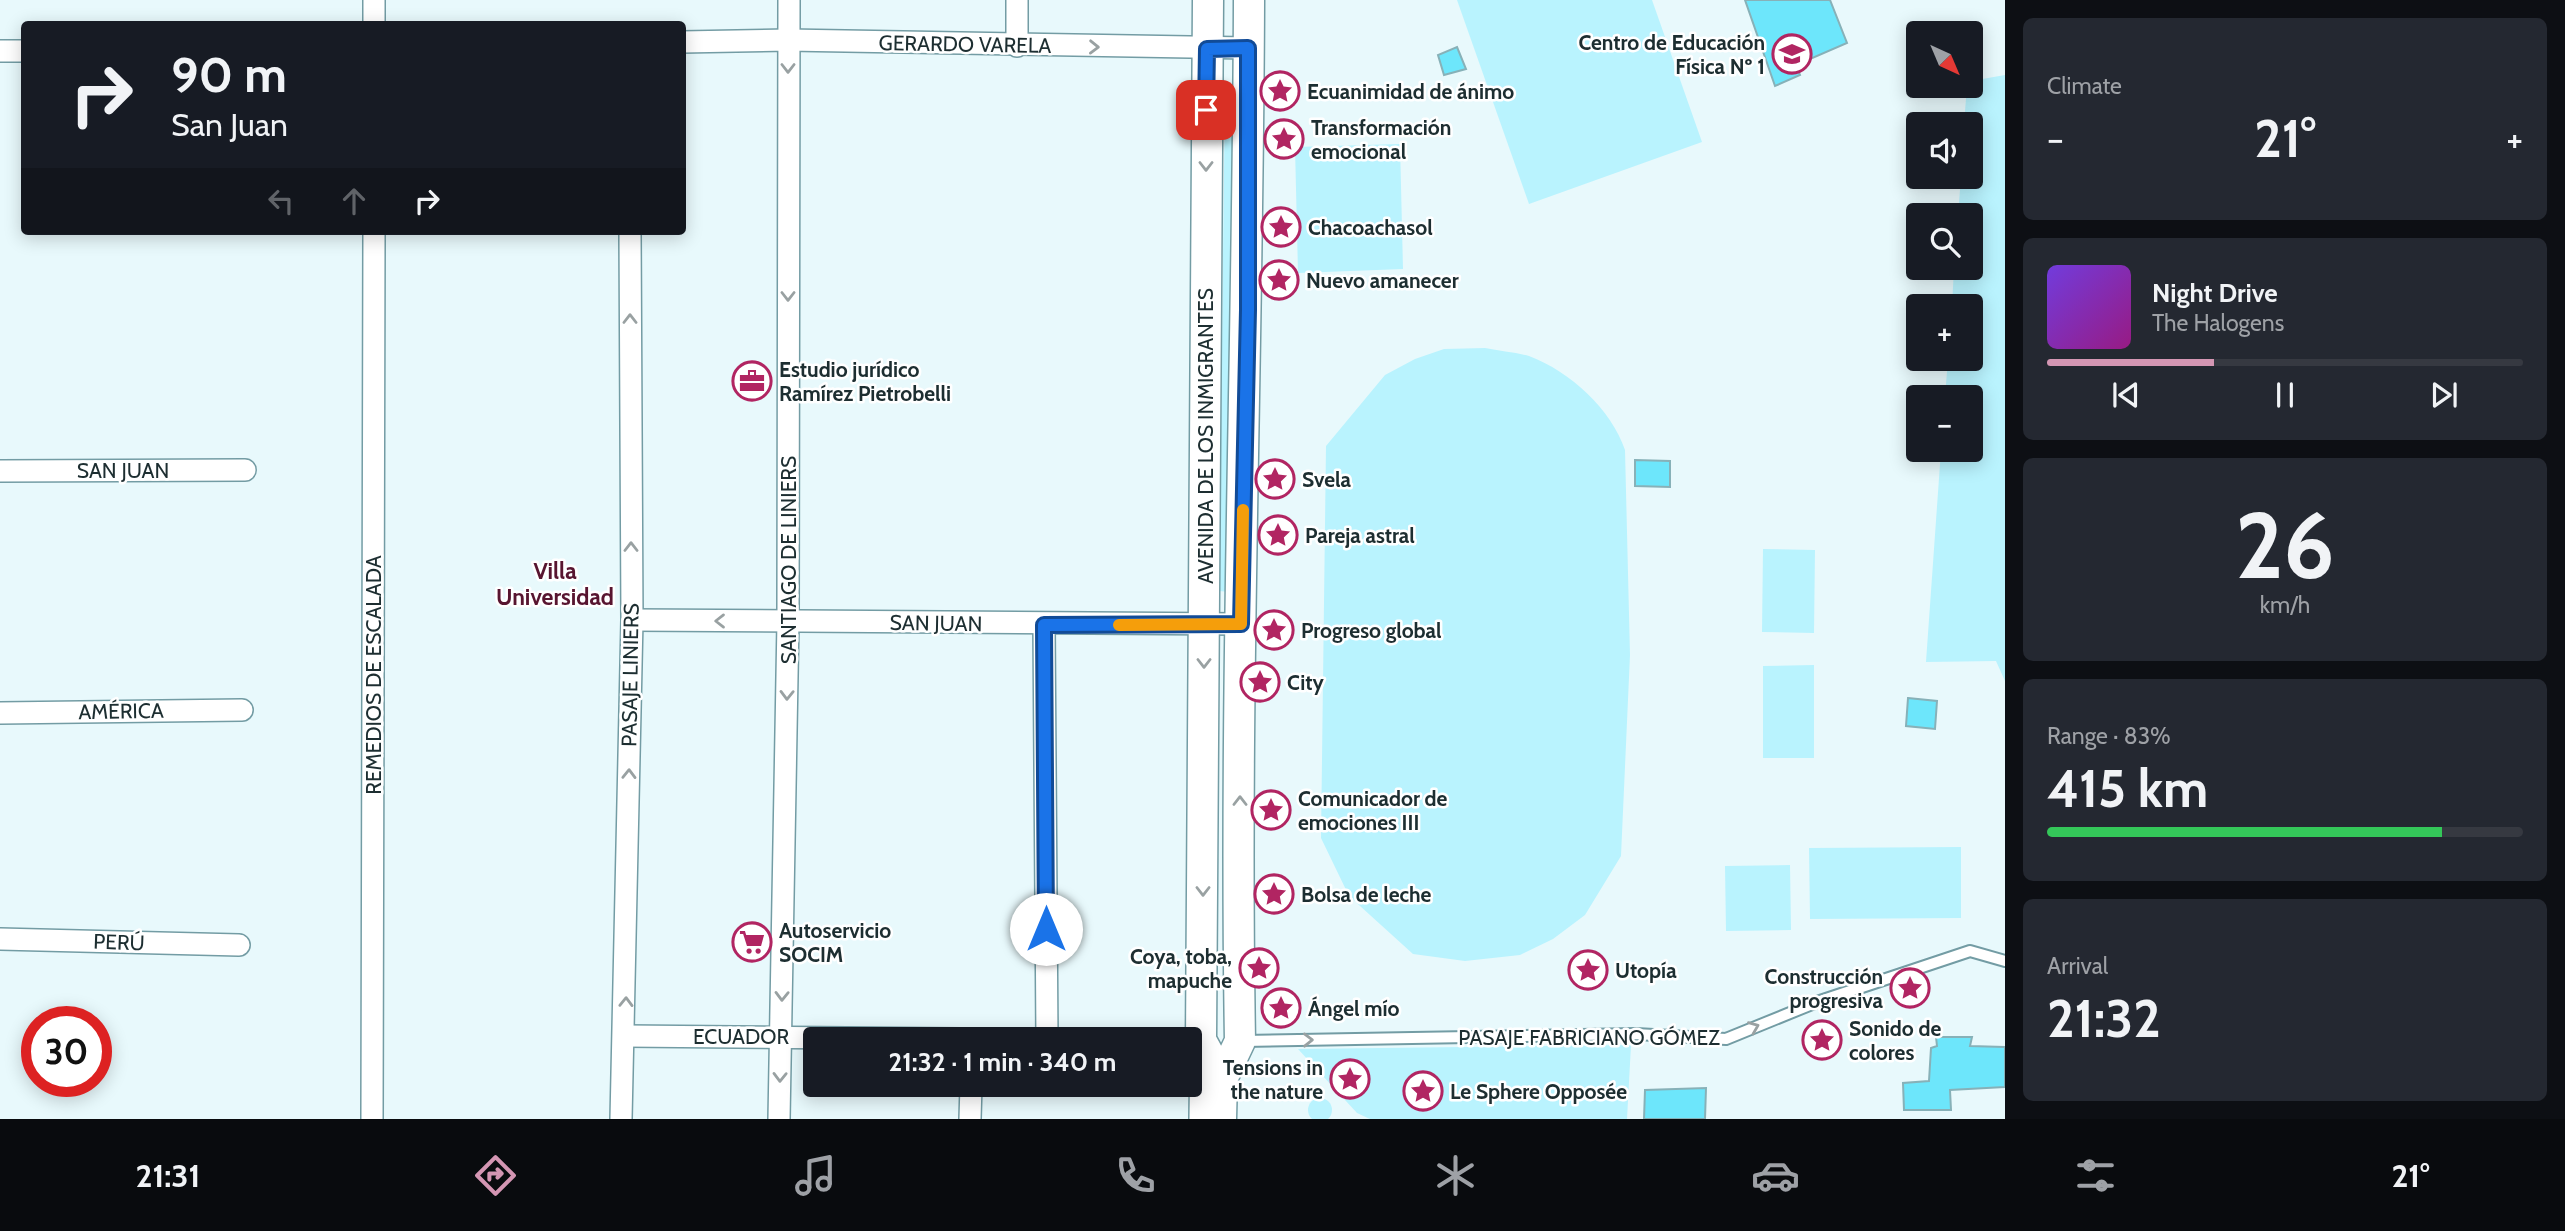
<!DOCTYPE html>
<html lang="en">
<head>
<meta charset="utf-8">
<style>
  body { margin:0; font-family:Cabin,sans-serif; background:#242831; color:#f1f3f6; height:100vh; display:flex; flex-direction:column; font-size:26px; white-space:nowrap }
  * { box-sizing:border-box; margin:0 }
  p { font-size:23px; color:#9ea1a6 }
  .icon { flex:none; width:38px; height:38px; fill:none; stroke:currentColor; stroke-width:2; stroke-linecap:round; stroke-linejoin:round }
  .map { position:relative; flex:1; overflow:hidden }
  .details { display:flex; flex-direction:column; gap:18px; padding:18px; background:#0d0f14; width:560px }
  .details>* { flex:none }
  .hud { position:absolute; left:21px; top:21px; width:665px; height:214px; border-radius:7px; box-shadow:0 4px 18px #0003; background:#171b24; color:#f1f3f6; overflow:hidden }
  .needle { width:46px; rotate:136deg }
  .controls { position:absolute; left:1906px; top:21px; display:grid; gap:14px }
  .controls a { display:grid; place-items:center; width:77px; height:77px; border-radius:7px; background:#171b24; box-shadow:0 4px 18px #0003; font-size:35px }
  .speed { position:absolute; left:21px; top:1006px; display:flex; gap:14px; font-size:35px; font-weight:700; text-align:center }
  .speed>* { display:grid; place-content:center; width:91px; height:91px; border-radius:50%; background:#171b24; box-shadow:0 4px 18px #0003; line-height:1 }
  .speed .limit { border:10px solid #d22; background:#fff; color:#111 }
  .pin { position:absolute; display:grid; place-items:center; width:60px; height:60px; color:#fff; margin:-30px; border-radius:14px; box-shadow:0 4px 10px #0006 }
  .me { position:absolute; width:77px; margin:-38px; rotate:0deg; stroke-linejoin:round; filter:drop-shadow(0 0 5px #0008) }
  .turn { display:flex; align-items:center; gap:24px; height:147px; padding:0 35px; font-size:32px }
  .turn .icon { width:91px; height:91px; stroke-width:2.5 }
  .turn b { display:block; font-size:49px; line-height:60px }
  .lanes { display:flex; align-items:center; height:66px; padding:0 35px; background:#0003; justify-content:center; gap:35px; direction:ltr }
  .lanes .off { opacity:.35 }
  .big { font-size:52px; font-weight:800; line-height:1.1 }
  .details .tile { flex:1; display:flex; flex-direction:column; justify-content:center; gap:10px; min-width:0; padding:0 24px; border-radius:10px; background:#242831 }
  .details .dial { align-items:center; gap:0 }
  .dial b { font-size:91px; line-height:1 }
  .song { display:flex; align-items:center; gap:21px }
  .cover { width:84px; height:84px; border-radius:10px; background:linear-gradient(135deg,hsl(260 70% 55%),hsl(310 70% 35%)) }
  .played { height:7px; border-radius:4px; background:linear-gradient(90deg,#d496b3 35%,#363941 35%) }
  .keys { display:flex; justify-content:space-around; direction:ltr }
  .heat { display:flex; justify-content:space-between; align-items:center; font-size:38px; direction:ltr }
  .charge { height:10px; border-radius:5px; background:linear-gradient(90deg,#34c759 83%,#363941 0) }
  .trip { position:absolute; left:803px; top:1027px; width:399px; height:70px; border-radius:7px; background:#171b24; box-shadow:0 4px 18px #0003; font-weight:800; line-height:70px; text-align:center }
  .dock { display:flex; height:112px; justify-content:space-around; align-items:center; background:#090b0e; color:#9ea1a6 }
  .dock .icon { width:49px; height:49px }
  .dock .on { color:#d496b3 }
  .dock b { font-size:32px; color:#f1f3f6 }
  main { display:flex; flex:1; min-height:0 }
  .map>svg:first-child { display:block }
  .green { fill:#b9f3fe }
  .building { fill:#6de6fb; stroke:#87b1b8; stroke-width:2 }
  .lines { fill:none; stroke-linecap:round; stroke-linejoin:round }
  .lane-casing { stroke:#739ca4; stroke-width:14 }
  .street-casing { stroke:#739ca4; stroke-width:24 }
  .secondary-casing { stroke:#739ca4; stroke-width:33 }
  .lane { stroke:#fff; stroke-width:10 }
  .street { stroke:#fff; stroke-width:21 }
  .secondary { stroke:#fff; stroke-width:30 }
  .oneway { stroke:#99a1a2 }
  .route-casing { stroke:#114b97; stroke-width:18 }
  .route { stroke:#1a73e8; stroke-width:12 }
  .slow { stroke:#f59e0b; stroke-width:12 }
  .labels { text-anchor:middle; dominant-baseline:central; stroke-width:5; stroke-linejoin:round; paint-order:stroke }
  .poi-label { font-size:21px; font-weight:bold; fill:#1d2e31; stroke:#fff; text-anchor:start }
  .street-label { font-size:21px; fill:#1d2e31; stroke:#fff }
  .neighbourhood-label { font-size:23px; font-weight:bold; fill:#581530; stroke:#fff }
</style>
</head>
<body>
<main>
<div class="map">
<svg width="2005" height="1119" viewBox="0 0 2005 1119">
  <rect width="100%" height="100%" fill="#e8f9fc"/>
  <g class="green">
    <polygon points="1457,0 1652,0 1702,142 1529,204"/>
    <polygon points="2005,75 2005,681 1996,661 1926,662 1941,450 1970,450 1970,397 1945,397 1948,359 1970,359 1970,306 1952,306 1954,268 1970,268 1970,215 1958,215 1961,177 1970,177 1970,124 1964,124 1967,86 1970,86 1971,81"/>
    <polygon points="1225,90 1234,90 1230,592 1219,591"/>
    <polygon points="1400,144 1403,269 1298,273 1295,147"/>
    <path d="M1485,348C1499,351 1515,352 1529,356C1571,372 1611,409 1625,450L1630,655L1621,856L1585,915L1553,939L1520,955L1465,961L1413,954L1349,896L1321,838L1326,446L1385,375L1415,359L1444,349Z"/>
    <polygon points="1763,549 1815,550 1814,633 1762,632"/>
    <polygon points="1814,665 1814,758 1763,758 1763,666"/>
    <polygon points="1961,847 1961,918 1810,919 1809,848"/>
    <polygon points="1790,865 1791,930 1726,931 1725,866"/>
    <polygon points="1631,1045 1627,1119 1370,1119 1357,1113 1298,1049"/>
    <circle cx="1320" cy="1110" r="12"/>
  </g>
  <g class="building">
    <polygon points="1745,0 1830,0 1847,43 1796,65 1800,75 1775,86"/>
    <polygon points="1457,47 1466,69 1444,75 1438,55"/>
    <polygon points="1635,460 1670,461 1670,487 1635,486"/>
    <polygon points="1908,698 1937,701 1935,729 1906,726"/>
    <polygon points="1936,1037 1972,1037 1970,1046 2005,1047 2005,1087 1950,1090 1951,1110 1904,1110 1903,1083 1929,1081 1931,1048 1937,1046"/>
    <polygon points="1706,1088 1705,1119 1644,1119 1645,1090"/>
  </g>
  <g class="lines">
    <g class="lane-casing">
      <polyline id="lane" points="1243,1041 1636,1034 1726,1039 1817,1002 1970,951 2005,961"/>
    </g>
    <g class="street-casing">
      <g id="street">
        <polyline points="374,0 374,24"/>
        <polyline points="682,42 788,40 1248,48"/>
        <polyline points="1017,46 1017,0"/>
        <polyline points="0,51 24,51"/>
        <polyline points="0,471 245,470"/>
        <polyline points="632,620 1241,624"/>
        <polyline points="1044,625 1047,1039"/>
        <polyline points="0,713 242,710"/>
        <polyline points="0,939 239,945"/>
        <polyline points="625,1036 1066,1040"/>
        <polyline points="372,1119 374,231"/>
        <polyline points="621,1119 632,620 630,231"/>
        <polyline points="779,1119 788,621 789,0"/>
        <polyline points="970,1119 971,1085"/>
        <polyline points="1200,1119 1201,1043"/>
      </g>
    </g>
    <g class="secondary-casing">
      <g id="secondary">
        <polyline points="1208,0 1201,1040 1222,1079"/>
        <path d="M1221,1119L1222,1079L1240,1041C1234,694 1248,347 1249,0"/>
      </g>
    </g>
    <use href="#lane" class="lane"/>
    <use href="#street" class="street"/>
    <use href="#secondary" class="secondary"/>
  </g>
  <defs><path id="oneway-chevron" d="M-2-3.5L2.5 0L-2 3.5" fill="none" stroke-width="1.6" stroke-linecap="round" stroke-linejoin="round" transform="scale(1.75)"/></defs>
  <g class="oneway">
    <use href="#oneway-chevron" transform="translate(1094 47) rotate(1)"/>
    <use href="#oneway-chevron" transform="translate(788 68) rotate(90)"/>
    <use href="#oneway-chevron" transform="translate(1206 166) rotate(90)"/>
    <use href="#oneway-chevron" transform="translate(788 296) rotate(90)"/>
    <use href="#oneway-chevron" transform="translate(630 319) rotate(-90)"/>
    <use href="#oneway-chevron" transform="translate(631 547) rotate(-90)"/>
    <use href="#oneway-chevron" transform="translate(720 621) rotate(-180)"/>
    <use href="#oneway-chevron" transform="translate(1204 663) rotate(90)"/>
    <use href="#oneway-chevron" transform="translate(787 695) rotate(91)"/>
    <use href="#oneway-chevron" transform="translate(629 774) rotate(-89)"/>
    <use href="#oneway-chevron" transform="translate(1240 801) rotate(-90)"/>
    <use href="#oneway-chevron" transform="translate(1203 891) rotate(90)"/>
    <use href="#oneway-chevron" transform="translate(782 996) rotate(91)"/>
    <use href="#oneway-chevron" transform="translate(626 1002) rotate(-89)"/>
    <use href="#oneway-chevron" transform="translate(1754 1027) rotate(-22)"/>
    <use href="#oneway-chevron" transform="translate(1308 1040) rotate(-1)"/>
    <use href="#oneway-chevron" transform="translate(780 1077) rotate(91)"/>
  </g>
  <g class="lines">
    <g class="route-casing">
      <polyline id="route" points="1046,929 1044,625 1241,624 1248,310 1248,48 1207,49 1206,110"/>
    </g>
    <use href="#route" class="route"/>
    <polyline class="slow" points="1119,625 1241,624 1243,510"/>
  </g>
  <defs>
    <g id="university-ring" transform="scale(2.0125)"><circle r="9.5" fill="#fff" stroke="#b12562" stroke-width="1.5"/><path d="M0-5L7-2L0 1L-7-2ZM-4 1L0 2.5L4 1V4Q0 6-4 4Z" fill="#b12562"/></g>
    <g id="sight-ring" transform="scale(2.0125)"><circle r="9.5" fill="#fff" stroke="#b12562" stroke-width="1.5"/><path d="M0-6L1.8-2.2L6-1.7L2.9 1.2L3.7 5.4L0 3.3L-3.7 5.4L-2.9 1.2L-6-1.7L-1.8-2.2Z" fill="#b12562"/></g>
    <g id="office-ring" transform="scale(2.0125)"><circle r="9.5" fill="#fff" stroke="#b12562" stroke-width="1.5"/><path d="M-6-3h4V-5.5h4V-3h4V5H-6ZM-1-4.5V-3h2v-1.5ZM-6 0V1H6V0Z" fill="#b12562"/></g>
    <g id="supermarket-ring" transform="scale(2.0125)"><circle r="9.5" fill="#fff" stroke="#b12562" stroke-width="1.5"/><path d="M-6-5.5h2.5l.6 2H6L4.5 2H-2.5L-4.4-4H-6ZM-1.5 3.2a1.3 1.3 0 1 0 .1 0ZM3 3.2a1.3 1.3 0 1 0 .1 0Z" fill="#b12562"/></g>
  </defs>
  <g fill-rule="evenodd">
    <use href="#university-ring" x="1792" y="54"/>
    <use href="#sight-ring" x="1280" y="91"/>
    <use href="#sight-ring" x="1284" y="139"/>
    <use href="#sight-ring" x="1281" y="227"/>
    <use href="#sight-ring" x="1279" y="280"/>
    <use href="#office-ring" x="752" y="381"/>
    <use href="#sight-ring" x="1275" y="479"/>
    <use href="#sight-ring" x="1278" y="535"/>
    <use href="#sight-ring" x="1274" y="630"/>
    <use href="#sight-ring" x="1260" y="682"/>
    <use href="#sight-ring" x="1271" y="810"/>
    <use href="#sight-ring" x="1274" y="894"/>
    <use href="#supermarket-ring" x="752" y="942"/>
    <use href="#sight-ring" x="1259" y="968"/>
    <use href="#sight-ring" x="1588" y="970"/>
    <use href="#sight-ring" x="1910" y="988"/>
    <use href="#sight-ring" x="1281" y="1008"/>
    <use href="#sight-ring" x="1822" y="1040"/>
    <use href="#sight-ring" x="1350" y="1079"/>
    <use href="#sight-ring" x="1423" y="1091"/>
  </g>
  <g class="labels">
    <g class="poi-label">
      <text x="1765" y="42" text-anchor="end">Centro de Educación<tspan x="1765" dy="24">Física Nº 1</tspan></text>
      <text x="1307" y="91">Ecuanimidad de ánimo</text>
      <text x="1311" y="127">Transformación<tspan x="1311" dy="24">emocional</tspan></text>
      <text x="1308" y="227">Chacoachasol</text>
      <text x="1306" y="280">Nuevo amanecer</text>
      <text x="779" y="369">Estudio jurídico<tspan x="779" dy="24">Ramírez Pietrobelli</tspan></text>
      <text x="1302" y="479">Svela</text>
      <text x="1305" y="535">Pareja astral</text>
      <text x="1301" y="630">Progreso global</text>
      <text x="1287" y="682">City</text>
      <text x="1298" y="798">Comunicador de<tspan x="1298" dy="24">emociones III</tspan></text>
      <text x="1301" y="894">Bolsa de leche</text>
      <text x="779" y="930">Autoservicio<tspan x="779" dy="24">SOCIM</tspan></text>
      <text x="1232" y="956" text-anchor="end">Coya, toba,<tspan x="1232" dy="24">mapuche</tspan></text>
      <text x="1615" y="970">Utopía</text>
      <text x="1883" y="976" text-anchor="end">Construcción<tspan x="1883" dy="24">progresiva</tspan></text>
      <text x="1308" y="1008">Ángel mío</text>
      <text x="1849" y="1028">Sonido de<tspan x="1849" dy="24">colores</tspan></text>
      <text x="1323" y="1067" text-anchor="end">Tensions in<tspan x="1323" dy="24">the nature</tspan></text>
      <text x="1450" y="1091">Le Sphere Opposée</text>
    </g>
    <g class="street-label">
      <text transform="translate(965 44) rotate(1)">GERARDO VARELA</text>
      <text transform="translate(1205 436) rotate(-90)">AVENIDA DE LOS INMIGRANTES</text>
      <text x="123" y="470">SAN JUAN</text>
      <text transform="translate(788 560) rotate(-90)">SANTIAGO DE LINIERS</text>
      <text transform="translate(936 623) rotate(1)">SAN JUAN</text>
      <text transform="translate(373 675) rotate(-90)">REMEDIOS DE ESCALADA</text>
      <text transform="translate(630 675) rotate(-89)">PASAJE LINIERS</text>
      <text transform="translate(121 711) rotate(-1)">AMÉRICA</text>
      <text transform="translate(119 942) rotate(2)">PERÚ</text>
      <text x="741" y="1036">ECUADOR</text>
      <text x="1589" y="1037">PASAJE FABRICIANO GÓMEZ</text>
    </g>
    <g class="neighbourhood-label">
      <text x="555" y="571">Villa<tspan x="555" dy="26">Universidad</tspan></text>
    </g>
  </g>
</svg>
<div class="controls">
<a><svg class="needle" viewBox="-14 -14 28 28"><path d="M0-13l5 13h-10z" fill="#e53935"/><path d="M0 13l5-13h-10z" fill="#9ea1a6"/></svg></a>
<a><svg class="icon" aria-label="sound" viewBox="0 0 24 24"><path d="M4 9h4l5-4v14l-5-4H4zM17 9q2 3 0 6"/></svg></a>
<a><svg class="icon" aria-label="search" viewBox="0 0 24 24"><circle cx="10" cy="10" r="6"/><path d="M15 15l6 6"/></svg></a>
<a>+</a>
<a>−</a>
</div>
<div class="speed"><div class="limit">30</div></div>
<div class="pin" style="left:1206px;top:110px;background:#d93025"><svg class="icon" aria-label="arrive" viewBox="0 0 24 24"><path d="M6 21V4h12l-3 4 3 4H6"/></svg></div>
<svg class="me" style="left:1046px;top:929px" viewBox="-20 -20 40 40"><circle r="19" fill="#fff"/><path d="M0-13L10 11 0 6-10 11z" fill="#1a73e8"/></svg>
<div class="trip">21:32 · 1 min · 340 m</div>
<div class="hud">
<div class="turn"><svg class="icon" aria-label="right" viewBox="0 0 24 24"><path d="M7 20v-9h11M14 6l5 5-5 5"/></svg><div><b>90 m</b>San Juan</div></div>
<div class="lanes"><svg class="icon off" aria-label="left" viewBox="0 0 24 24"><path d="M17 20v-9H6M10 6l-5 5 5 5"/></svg><svg class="icon off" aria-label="ahead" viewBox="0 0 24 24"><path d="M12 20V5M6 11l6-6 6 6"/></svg><svg class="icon" aria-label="right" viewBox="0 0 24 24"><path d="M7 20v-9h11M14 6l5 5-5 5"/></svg></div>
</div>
</div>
<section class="details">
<div class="tile"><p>Climate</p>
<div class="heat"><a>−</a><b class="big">21°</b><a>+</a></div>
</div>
<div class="tile">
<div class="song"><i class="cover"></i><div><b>Night Drive</b><p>The Halogens</p></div></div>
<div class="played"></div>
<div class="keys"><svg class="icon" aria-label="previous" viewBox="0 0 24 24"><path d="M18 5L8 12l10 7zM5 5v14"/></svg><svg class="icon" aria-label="pause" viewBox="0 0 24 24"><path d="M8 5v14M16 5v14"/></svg><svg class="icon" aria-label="next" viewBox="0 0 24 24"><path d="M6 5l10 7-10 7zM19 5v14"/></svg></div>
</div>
<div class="tile dial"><b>26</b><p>km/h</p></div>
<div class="tile"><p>Range · 83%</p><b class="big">415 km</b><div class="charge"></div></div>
<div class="tile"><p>Arrival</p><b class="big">21:32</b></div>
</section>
</main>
<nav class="dock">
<b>21:31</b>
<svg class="icon on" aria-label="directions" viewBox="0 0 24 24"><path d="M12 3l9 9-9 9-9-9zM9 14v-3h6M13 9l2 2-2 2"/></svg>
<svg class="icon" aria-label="music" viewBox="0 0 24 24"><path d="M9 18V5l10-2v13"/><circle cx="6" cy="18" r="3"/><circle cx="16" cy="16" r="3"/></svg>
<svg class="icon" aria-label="phone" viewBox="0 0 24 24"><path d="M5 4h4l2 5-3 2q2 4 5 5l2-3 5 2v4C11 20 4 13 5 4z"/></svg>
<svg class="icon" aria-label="climate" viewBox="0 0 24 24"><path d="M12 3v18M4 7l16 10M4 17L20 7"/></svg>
<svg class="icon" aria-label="car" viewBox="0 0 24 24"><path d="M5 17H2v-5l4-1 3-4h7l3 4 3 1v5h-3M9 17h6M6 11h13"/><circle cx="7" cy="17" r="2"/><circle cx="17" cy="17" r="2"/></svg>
<svg class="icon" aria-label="filters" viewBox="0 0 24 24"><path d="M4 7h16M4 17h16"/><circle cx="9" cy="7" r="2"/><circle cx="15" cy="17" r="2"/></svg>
<b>21°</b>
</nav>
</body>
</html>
